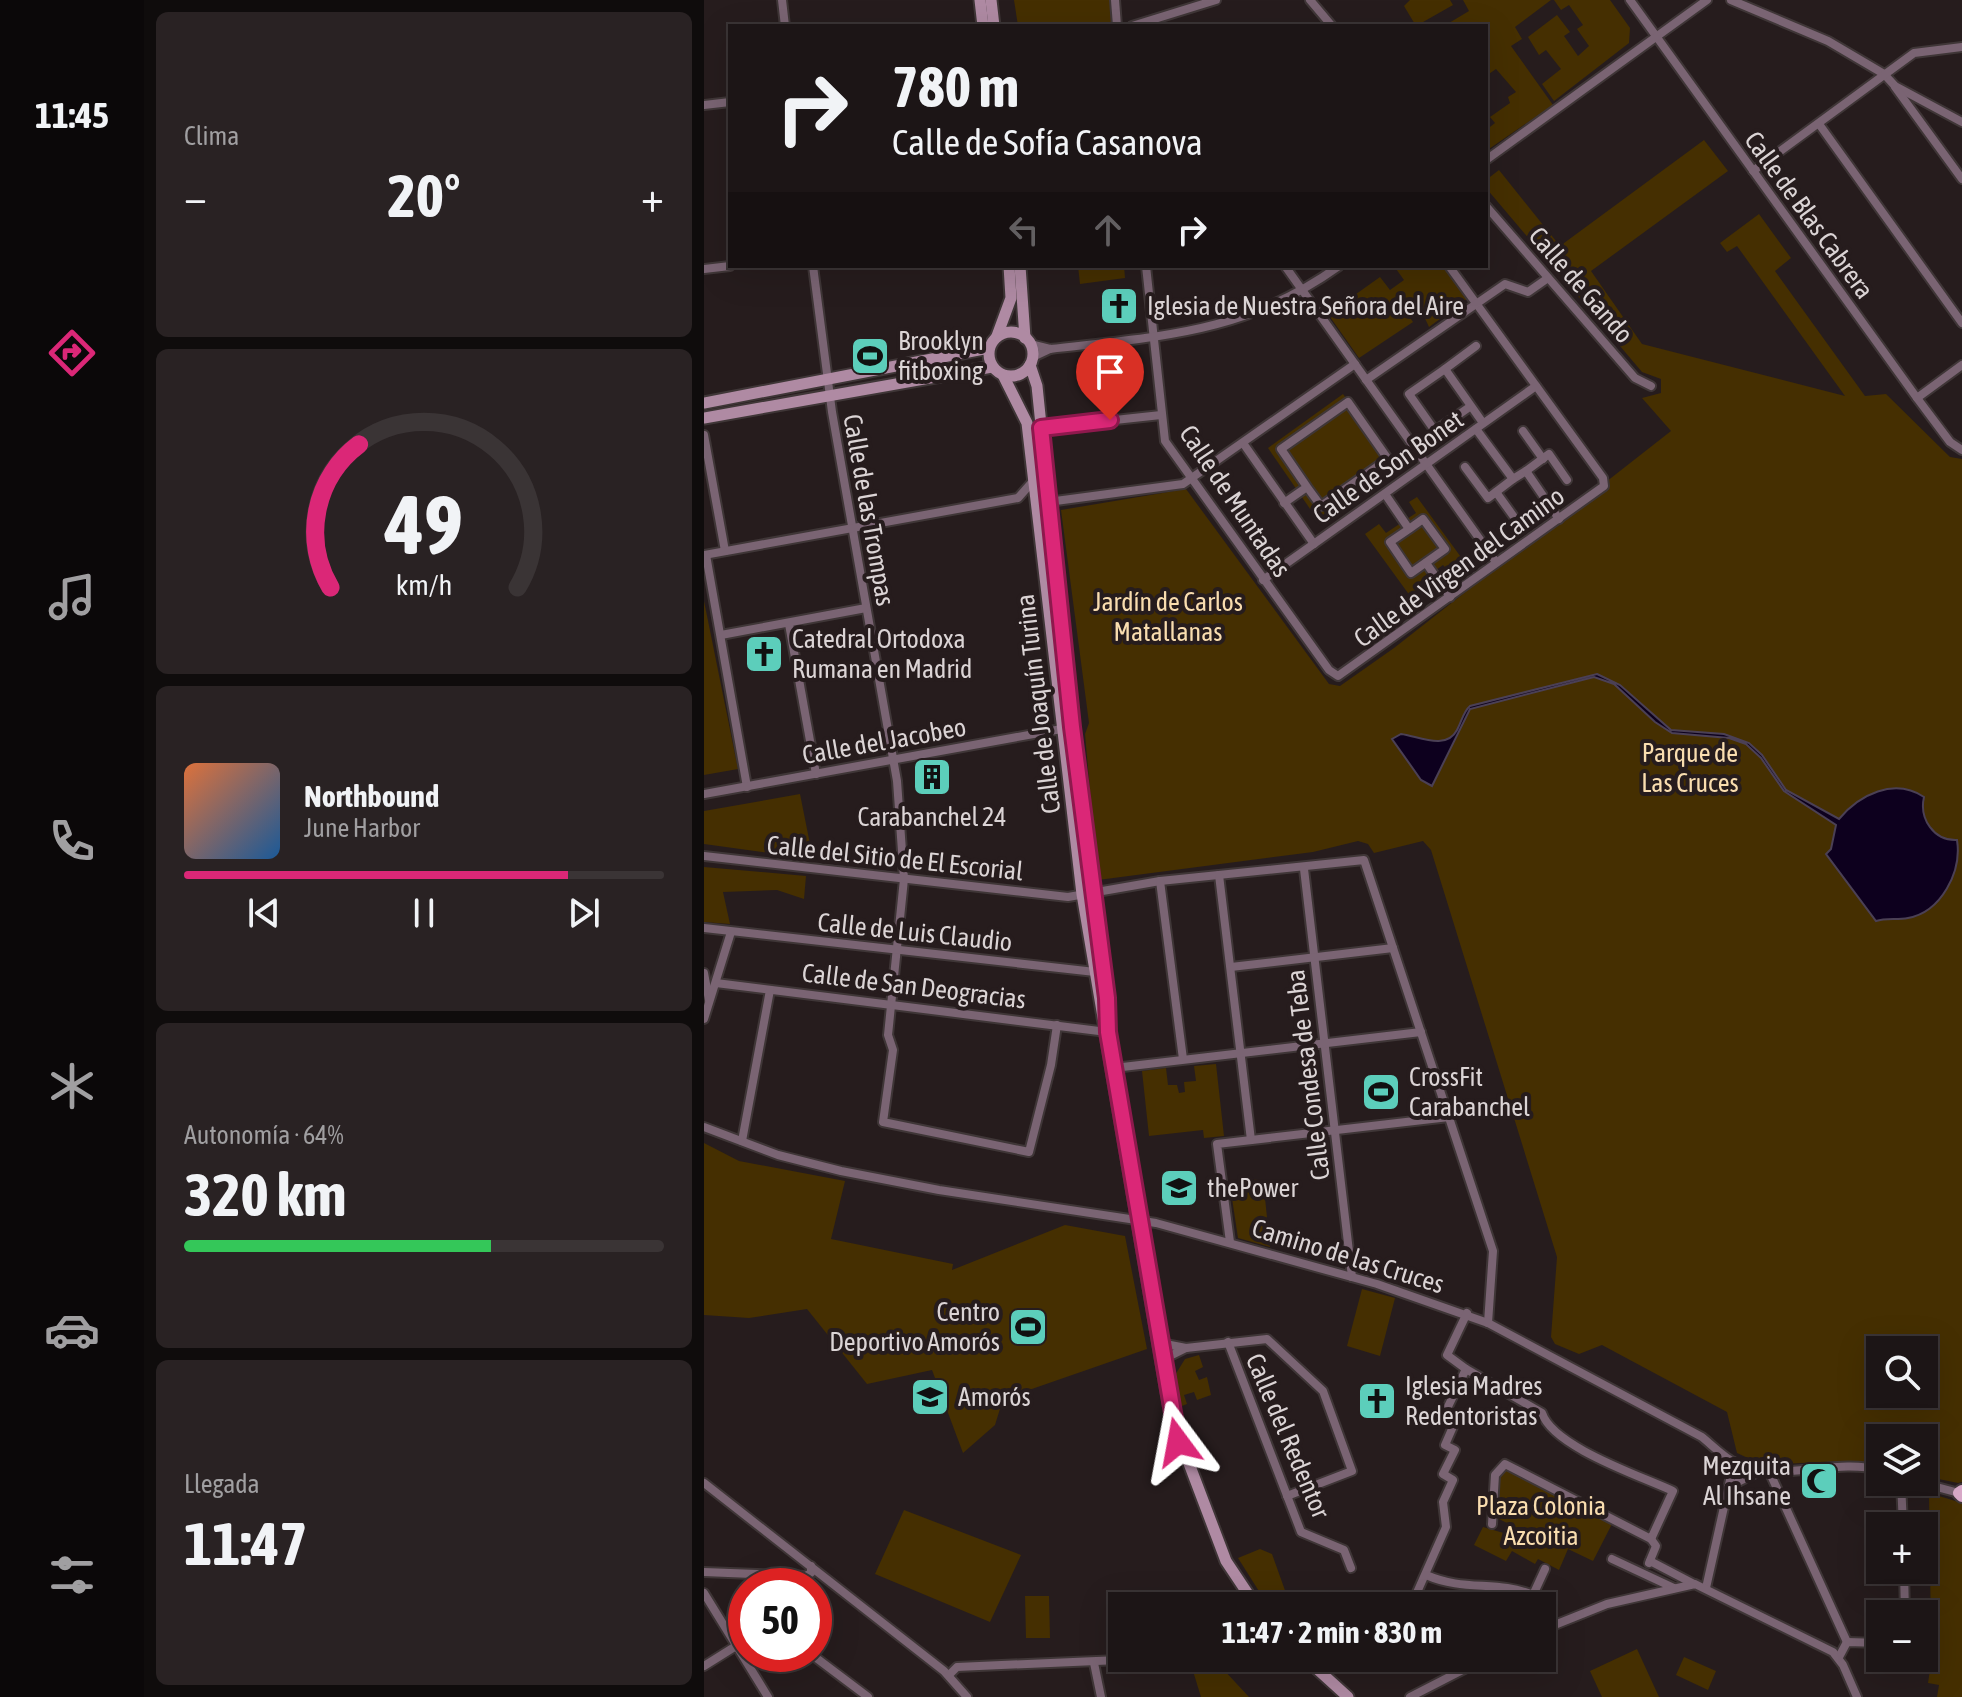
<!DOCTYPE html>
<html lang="es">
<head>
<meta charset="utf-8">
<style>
  body { margin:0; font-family:"Asap Condensed",sans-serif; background:#292223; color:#f1f3f6; height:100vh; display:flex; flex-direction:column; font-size:30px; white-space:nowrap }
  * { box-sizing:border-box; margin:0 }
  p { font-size:26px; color:#a09fa1 }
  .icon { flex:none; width:44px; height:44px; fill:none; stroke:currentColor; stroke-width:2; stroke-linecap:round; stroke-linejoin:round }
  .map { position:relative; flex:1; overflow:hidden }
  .details { display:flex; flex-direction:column; gap:12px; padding:12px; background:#0f0c0c; width:560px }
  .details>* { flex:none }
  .hud { position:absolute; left:24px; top:24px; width:760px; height:244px; border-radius:0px; box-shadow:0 8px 32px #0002,0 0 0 2px #3a3435; background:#1c1516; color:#f1f3f6; overflow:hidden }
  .fabs { position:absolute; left:1162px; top:1336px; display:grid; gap:16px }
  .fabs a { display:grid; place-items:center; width:72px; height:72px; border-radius:0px; background:#1c1516; box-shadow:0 8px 32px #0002,0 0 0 2px #3a3435; font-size:40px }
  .speed { position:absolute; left:24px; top:1568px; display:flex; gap:16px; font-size:40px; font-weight:700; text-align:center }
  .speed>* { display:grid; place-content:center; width:104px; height:104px; border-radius:50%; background:#1c1516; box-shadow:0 8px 32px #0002,0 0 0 2px #3a3435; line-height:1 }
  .speed .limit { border:12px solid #d22; background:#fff; color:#111 }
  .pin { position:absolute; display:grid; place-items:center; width:68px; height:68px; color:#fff; margin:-82px -34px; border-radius:50% 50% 50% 0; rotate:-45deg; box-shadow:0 0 8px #0007 }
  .pin .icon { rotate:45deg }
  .me { position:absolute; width:88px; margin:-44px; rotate:347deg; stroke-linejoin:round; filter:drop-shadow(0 0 6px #0008) }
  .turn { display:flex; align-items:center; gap:28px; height:168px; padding:0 32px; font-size:36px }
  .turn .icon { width:104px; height:104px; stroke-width:2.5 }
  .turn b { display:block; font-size:56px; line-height:68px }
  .lanes { display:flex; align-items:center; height:76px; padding:0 32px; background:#0003; justify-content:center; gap:40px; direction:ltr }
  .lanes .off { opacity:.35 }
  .big { font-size:60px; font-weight:700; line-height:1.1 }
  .details .card { flex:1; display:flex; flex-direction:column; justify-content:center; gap:12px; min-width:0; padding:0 28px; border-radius:12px; background:#292223 }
  .details .dial { align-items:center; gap:0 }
  .dial svg { height:208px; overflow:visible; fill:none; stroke:#3a3435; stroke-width:7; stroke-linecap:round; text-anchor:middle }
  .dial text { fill:#f1f3f6; stroke:none }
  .song { display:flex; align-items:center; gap:24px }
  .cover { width:96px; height:96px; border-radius:12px; background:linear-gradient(135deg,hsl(20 70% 55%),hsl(210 70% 35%)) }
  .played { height:8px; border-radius:4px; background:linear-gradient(90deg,#db2777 80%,#3a3435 80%) }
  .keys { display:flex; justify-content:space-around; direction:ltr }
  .heat { display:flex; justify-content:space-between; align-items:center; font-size:44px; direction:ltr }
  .charge { height:12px; border-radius:6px; background:linear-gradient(90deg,#34c759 64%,#3a3435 0) }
  .trip { position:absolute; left:404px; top:1592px; width:448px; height:80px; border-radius:0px; background:#1c1516; box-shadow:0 8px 32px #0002,0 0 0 2px #3a3435; font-weight:700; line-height:80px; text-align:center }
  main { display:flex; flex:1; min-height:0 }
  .tab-bar { display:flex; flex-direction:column; width:144px; justify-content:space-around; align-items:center; background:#0b0809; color:#a09fa1 }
  .tab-bar .icon { width:56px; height:56px }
  .tab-bar .current { color:#db2777 }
  .tab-bar b { font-size:36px; color:#f1f3f6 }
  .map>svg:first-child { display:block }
  .green { fill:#452f01; fill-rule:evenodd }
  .water { fill:#0d001e; stroke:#4b4055; stroke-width:2 }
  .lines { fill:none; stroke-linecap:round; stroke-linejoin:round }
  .minor-casing { stroke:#3f3637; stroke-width:12 }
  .secondary-casing { stroke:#3f3637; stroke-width:15 }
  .primary-casing { stroke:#3f3637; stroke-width:16 }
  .minor { stroke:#7a6473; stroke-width:8 }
  .secondary { stroke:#af8aa3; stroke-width:11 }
  .primary { stroke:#d8a9c8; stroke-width:12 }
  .route-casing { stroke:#8e194d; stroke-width:20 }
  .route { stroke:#db2777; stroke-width:14 }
  .labels { text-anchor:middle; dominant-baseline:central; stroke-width:8; stroke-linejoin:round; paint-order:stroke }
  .street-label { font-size:26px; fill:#dbd4d5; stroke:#261c1d }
  .poi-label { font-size:26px; fill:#dbd4d5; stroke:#261c1d; text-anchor:start }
  .park-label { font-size:26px; fill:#f9ddaf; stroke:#261c1d }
</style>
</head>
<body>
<main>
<nav class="tab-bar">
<b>11:45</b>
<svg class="icon current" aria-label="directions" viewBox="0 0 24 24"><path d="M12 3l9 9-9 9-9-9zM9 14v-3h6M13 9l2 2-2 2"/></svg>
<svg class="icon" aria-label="music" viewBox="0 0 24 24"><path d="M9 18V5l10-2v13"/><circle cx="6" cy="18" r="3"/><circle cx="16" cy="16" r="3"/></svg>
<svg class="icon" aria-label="phone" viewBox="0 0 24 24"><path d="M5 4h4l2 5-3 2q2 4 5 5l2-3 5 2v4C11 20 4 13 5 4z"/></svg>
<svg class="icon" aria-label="climate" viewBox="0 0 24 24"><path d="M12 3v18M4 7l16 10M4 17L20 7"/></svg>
<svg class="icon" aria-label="car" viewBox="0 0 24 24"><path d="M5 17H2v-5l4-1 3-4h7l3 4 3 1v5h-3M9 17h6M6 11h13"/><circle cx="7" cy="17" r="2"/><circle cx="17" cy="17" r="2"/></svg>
<svg class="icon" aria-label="filters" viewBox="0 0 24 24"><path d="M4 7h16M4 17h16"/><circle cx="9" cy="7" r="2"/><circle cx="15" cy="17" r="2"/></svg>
</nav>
<section class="details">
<div class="card"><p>Clima</p>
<div class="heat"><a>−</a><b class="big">20°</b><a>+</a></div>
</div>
<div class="card dial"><svg viewBox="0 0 100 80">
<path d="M14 69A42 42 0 1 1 86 69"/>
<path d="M14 69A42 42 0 0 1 25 14" stroke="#db2777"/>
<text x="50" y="56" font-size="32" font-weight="700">49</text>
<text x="50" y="72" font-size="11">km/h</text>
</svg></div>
<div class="card">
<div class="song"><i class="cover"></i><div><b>Northbound</b><p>June Harbor</p></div></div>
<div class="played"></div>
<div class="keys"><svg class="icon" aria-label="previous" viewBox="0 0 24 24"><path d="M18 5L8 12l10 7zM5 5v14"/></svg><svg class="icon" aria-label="pause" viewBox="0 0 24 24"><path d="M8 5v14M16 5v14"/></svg><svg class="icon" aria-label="next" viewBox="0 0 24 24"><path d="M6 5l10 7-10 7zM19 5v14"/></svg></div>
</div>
<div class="card"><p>Autonomía · 64%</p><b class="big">320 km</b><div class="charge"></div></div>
<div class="card"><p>Llegada</p><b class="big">11:47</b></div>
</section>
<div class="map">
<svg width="1258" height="1697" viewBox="0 0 1258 1697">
  <rect width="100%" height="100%" fill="#261c1d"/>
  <g class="green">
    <polygon points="310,0 409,0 413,26 314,26"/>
    <polygon points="706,0 746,0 749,5 712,26 700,6"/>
    <polygon points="759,0 847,0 811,27 818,39 807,46 849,105 782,151 782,130 791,123 786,117 806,103 804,97 812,92 792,69 782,76 782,26 740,26 765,11"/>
    <polygon points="850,0 906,0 926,28 925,43 850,101 838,84 857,69 842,50 835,55 824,37 853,15 866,32 860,36 874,56 885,46 873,29 879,25 865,5 857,10"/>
    <path d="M1000,140L1024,171L887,271L938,344L1141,396L1033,246L1023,252L1016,243L1055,214L1087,258L1071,271L1161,396L1182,394L1246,457L1258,459V1482L1254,1483L1220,1476V1438H1176V1463L1135,1461L1059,1465L1033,1453L1023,1412L898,1345L875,1354L851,1344L847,1337L853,1257L727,850L719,841L670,853L664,844L654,841L609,852L394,880L381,734L385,723L357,510L482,489L625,684L636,686L690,648L967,431L938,398L957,393V379L938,372L782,188V180L795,170L856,246ZM1176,1350H1220V1394H1176Z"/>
    <polygon points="374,266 420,266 421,278 376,284"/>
    <polygon points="690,266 745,266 767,296 725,327 711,297 698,306 709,322 655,358 624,314 676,277 686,290 700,280"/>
    <polygon points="639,394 691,464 613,519 564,448"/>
    <polygon points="713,497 762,564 747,574 739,565 711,585 718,595 709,600 661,534 675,524 682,533 712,513 705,502"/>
    <polygon points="0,601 34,769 0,775"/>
    <polygon points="96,794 109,859 0,844 0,811"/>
    <polygon points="0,867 102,876 100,899 73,890 19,892 26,924 0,922"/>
    <polygon points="512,1064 520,1136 500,1138 499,1130 445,1136 438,1071 462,1068 464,1085 473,1085 475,1093 481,1092 480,1082 492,1081 490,1066"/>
    <polygon points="0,1143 35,1161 141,1181 127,1239 249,1264 248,1270 361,1225 421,1236 443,1349 299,1399 291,1425 259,1453 228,1370 163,1384 103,1309 45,1318 0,1315"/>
    <polygon points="554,1179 560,1188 566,1247 534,1238 526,1185"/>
    <polygon points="658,1289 691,1298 676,1356 643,1346"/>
    <polygon points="495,1355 499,1367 491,1371 495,1380 503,1377 507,1395 493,1400 490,1392 480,1395 483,1404 473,1408 468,1380 481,1359"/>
    <polygon points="804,1469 908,1524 889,1561 864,1549 855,1570 834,1559 831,1564 808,1551 802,1561 770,1545 779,1527 803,1534 805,1524 791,1517 796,1475"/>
    <polygon points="1225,1493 1258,1503 1258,1697 1233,1697 1235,1685 1224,1683 1228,1656 1220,1653 1220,1637 1227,1636"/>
    <polygon points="200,1510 317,1555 286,1622 171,1574"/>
    <polygon points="556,1549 568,1554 583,1596 558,1596 534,1558"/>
    <polygon points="321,1596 345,1596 346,1638 322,1638"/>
    <polygon points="933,1649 955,1697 898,1697 886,1671"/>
    <polygon points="980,1657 1012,1671 1004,1690 972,1675"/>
    <polygon points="485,1658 496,1658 490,1661 492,1668 518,1668 545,1697 497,1697"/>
  </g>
  <path class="water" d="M893,674L916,685L967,730L1020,734L1045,743L1058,755L1082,790L1135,819C1155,795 1190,777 1220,797C1215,819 1230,841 1253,840C1258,872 1237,912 1204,918C1193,920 1182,918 1172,921L1122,854L1127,849L1132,825L1080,791L1057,758L1042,744L1025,738L968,733L951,722L910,684L890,677L882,679L766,709L728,786L717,780L688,739L697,734C714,736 742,751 753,730C758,721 759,712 766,706Z"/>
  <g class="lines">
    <g class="minor-casing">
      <g id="minor">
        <polyline points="78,0 81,26"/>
        <polyline points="411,0 413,26"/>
        <polyline points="606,0 628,26"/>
        <polyline points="926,0 1213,398 1246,442 1258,450"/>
        <polyline points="1027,0 1124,41 1180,74 1191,86 1258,122"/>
        <polyline points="428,26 512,0"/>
        <polyline points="1191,87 1258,179"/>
        <polyline points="0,105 26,102"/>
        <polyline points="1115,124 1258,323"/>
        <polyline points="782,160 1003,0"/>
        <polyline points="1049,171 1210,53 1258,47"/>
        <polyline points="782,206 931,378 947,386"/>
        <polyline points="109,266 128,412 193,781 200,879 184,1035 189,1050 179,1122 325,1152 347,1065 353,1025"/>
        <polyline points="442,266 461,441 625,670 634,676 900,486 899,478 745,266"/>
        <polyline points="581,266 792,562"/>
        <polyline points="0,269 26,266"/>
        <path d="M326,344L346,349C458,336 540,334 635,266"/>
        <polyline points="329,357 346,349"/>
        <polyline points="741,369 772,346"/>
        <polyline points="662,380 801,284 824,292 844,278"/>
        <polyline points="1213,398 1258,365"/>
        <polyline points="767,406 731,431 705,394 741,369 779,423"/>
        <polyline points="337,428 457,415"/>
        <polyline points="772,429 809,479 822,471 855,519"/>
        <polyline points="819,431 839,459"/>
        <polyline points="0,435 21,551"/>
        <polyline points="539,443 610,544"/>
        <polyline points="761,467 784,498 809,479"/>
        <polyline points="822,471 845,454 863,480"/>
        <polyline points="792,492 810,517"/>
        <polyline points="681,494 705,529 719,519 741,549 707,573 686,542 705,529"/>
        <polyline points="344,502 479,484 651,364"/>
        <polyline points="580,503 603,487 617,506 684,459 644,402 577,449 603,487"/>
        <polyline points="0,555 314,498 330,480"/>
        <polyline points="2,555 43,787"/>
        <polyline points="722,563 746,597"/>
        <polyline points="559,580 832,386"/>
        <polyline points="85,624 112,774"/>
        <polyline points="17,635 162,608"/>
        <polyline points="0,794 363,728"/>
        <polyline points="0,856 364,897 456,881 660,860 789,1251 784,1323"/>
        <polyline points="600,869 648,1277"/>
        <polyline points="515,875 547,1140"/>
        <polyline points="456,881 479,1059"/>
        <polyline points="0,928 391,972"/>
        <polyline points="527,967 689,948"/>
        <polyline points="0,973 5,1000"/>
        <polyline points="12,983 403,1032"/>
        <polyline points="0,1019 27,932"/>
        <polyline points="410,1068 717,1032"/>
        <path d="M0,1127L74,1155L137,1171L235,1190L452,1223L673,1284L784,1323L998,1437C1009,1446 1020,1458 1033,1464C1078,1483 1130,1458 1176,1470"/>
        <polyline points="38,1141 66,990"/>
        <polyline points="526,1242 513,1144 745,1117"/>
        <polyline points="524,1342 597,1532 640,1550 647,1568"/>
        <polyline points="456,1343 482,1348"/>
        <polyline points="458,1360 482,1348 563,1339 619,1391 648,1471 583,1496"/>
        <path d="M762,1369L838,1413C849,1447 937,1476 969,1491L947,1539L801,1464L791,1475L788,1524"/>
        <polyline points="1065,1471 1143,1642"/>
        <polyline points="1197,1482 1199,1526"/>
        <polyline points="1214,1482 1255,1493"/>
        <polyline points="0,1483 240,1671 263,1697"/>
        <polyline points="1024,1487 1056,1471"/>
        <polyline points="908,1559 970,1588"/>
        <polyline points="946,1561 990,1584"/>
        <polyline points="945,1563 952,1546 947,1539"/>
        <polyline points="1200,1570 1201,1614"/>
        <polyline points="0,1572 101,1576 107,1573 107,1566"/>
        <path d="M722,1575C761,1592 793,1580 829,1595L841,1569"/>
        <polyline points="1002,1588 1030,1462"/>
        <polyline points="0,1593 64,1697"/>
        <polyline points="707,1606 742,1527 739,1502 749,1480 739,1474 751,1450 741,1445 751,1422 740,1415 762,1369 743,1355 763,1313"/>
        <polyline points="838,1630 903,1604 991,1584 1129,1652 1139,1665 1153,1697"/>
        <polyline points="107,1654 164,1697"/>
        <polyline points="1135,1657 1143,1642 1176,1643"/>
        <polyline points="390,1663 397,1697"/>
        <polyline points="0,1666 32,1646"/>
        <polyline points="245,1675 253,1667 461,1658"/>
        <polyline points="706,1697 782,1658"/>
      </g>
    </g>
    <g class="secondary-casing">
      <g id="secondary">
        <polyline points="276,0 279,26"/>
        <polyline points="287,0 290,26"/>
        <polyline points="316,266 321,338"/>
        <circle cx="307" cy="354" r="22"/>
        <polyline points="293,336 307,298 305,266"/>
        <polyline points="326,365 333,386 368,727 405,1015"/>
        <polyline points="299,375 323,423 378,894 467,1416 522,1561 552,1606"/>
        <polyline points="0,403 285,348"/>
        <polyline points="0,418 288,367"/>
        <polyline points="601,1658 644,1697"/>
      </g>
    </g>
    <g class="primary-casing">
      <polyline id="primary" points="1258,1491 1255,1493 1258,1496"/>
    </g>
    <use href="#minor" class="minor"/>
    <use href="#secondary" class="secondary"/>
    <use href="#primary" class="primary"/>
  </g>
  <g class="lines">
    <g class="route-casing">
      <polyline id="route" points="406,420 337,428 368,727 403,998 404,1032 474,1442"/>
    </g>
    <use href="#route" class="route"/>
  </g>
  <defs>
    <g id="church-square" transform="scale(2)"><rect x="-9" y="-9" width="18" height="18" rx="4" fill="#5ccebb" stroke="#261c1d"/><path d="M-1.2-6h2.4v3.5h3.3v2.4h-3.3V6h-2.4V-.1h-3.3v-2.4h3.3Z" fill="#111"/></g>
    <g id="stadium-square" transform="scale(2)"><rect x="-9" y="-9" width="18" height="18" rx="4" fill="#5ccebb" stroke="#261c1d"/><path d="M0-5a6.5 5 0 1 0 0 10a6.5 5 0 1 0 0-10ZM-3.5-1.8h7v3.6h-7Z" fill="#111"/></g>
    <g id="building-square" transform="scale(2)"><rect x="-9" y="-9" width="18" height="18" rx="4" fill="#5ccebb" stroke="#261c1d"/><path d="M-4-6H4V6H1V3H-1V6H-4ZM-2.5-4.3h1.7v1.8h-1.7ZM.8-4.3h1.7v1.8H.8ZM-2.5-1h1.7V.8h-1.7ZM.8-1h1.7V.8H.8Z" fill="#111"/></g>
    <g id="university-square" transform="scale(2)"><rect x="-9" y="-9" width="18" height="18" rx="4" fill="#5ccebb" stroke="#261c1d"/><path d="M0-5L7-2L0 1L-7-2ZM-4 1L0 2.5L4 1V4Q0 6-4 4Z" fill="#111"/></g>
    <g id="school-square" transform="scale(2)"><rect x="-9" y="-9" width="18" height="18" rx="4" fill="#5ccebb" stroke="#261c1d"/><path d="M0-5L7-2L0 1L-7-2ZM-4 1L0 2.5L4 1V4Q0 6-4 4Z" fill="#111"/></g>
    <g id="mosque-square" transform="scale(2)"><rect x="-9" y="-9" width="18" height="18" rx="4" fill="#5ccebb" stroke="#261c1d"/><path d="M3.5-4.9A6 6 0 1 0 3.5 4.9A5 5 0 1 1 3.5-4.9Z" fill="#111"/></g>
  </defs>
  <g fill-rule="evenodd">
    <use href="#church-square" x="415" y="306"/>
    <use href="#stadium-square" x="166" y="356"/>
    <use href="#church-square" x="60" y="654"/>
    <use href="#building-square" x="228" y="777"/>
    <use href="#stadium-square" x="677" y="1092"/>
    <use href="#university-square" x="475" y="1188"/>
    <use href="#stadium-square" x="324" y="1327"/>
    <use href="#school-square" x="226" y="1397"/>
    <use href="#church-square" x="673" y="1401"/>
    <use href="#mosque-square" x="1115" y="1481"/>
  </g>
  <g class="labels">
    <g class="street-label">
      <text transform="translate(1105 215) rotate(54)">Calle de Blas Cabrera</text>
      <text transform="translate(877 285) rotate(49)">Calle de Gando</text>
      <text transform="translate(684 467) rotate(-35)">Calle de Son Bonet</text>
      <text transform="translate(531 501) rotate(56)">Calle de Muntadas</text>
      <text transform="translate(165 510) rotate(80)">Calle de las Trompas</text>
      <text transform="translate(755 567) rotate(-36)">Calle de Virgen del Camino</text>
      <text transform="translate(334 704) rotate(-97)">Calle de Joaquín Turina</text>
      <text transform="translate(180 741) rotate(-10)">Calle del Jacobeo</text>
      <text transform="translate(191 858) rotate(6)">Calle del Sitio de El Escorial</text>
      <text transform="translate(211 932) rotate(6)">Calle de Luis Claudio</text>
      <text transform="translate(210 986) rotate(7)">Calle de San Deogracias</text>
      <text transform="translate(604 1075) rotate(-97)">Calle Condesa de Teba</text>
      <text transform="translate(644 1256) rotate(17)">Camino de las Cruces</text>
      <text transform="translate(584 1436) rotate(67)">Calle del Redentor</text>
    </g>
    <g class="poi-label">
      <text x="443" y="306">Iglesia de Nuestra Señora del Aire</text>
      <text x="194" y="341">Brooklyn<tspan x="194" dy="30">fitboxing</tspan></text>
      <text x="88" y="639">Catedral Ortodoxa<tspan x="88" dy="30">Rumana en Madrid</tspan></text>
      <text x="228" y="817" text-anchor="middle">Carabanchel 24</text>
      <text x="705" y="1077">CrossFit<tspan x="705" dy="30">Carabanchel</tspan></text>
      <text x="503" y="1188">thePower</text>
      <text x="296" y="1312" text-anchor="end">Centro<tspan x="296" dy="30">Deportivo Amorós</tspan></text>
      <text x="701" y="1386">Iglesia Madres<tspan x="701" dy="30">Redentoristas</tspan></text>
      <text x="254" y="1397">Amorós</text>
      <text x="1087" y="1466" text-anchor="end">Mezquita<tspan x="1087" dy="30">Al Ihsane</tspan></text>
    </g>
    <g class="park-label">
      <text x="464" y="602">Jardín de Carlos<tspan x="464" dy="30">Matallanas</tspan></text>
      <text x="986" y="753">Parque de<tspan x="986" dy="30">Las Cruces</tspan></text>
      <text x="837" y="1506">Plaza Colonia<tspan x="837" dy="30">Azcoitia</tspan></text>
    </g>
  </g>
</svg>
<div class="fabs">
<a><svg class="icon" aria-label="search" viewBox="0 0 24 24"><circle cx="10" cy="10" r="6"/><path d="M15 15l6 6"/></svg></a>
<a><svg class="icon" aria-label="layers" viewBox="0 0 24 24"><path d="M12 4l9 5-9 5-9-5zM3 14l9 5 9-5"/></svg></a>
<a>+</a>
<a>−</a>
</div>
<div class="speed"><div class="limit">50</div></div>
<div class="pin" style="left:406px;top:420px;background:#d93025"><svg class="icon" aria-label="arrive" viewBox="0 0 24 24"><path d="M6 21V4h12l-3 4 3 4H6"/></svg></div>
<svg class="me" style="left:474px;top:1442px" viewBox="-20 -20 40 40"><path d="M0-17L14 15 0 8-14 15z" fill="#db2777" stroke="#fff" stroke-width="4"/></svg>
<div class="trip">11:47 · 2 min · 830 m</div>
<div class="hud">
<div class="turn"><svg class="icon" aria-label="right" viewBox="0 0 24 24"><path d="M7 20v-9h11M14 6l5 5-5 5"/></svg><div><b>780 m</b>Calle de Sofía Casanova</div></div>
<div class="lanes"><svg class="icon off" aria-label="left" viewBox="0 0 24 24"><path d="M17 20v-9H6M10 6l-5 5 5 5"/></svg><svg class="icon off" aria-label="ahead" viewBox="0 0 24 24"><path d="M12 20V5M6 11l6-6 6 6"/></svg><svg class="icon" aria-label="right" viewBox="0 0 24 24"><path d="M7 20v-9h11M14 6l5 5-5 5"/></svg></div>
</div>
</div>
</main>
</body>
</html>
